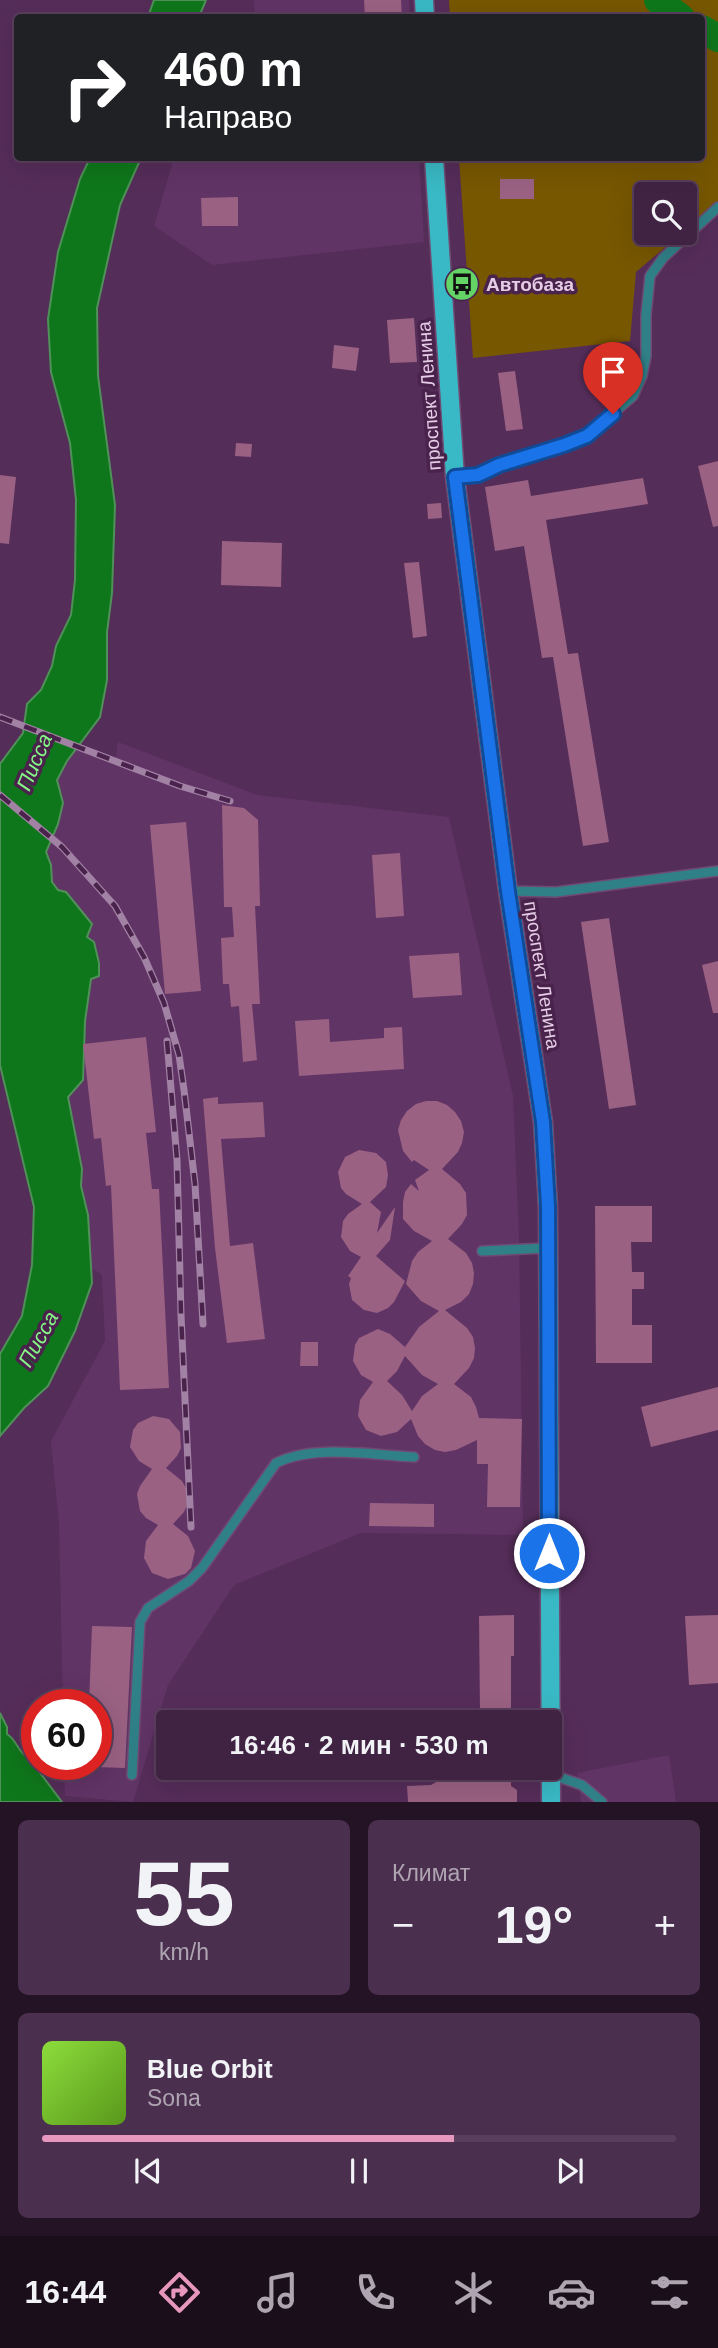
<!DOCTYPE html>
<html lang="ru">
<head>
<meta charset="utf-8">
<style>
  body { margin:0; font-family:Helvetica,sans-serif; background:#4b2f4e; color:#f1f3f6; height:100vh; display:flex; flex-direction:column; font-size:26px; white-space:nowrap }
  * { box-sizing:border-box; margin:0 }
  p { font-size:23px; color:#aea4b2 }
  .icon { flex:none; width:38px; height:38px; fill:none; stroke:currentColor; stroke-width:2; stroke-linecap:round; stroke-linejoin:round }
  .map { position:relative; height:1802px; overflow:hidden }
  .details { display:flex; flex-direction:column; gap:18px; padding:18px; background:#231325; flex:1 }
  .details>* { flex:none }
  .hud { position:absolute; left:14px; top:14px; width:691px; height:147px; border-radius:7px; box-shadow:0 7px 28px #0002,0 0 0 2px #593f5c; background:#202124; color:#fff; overflow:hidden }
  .controls { position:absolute; left:634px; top:182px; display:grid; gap:14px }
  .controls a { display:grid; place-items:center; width:63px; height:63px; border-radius:7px; background:#402243; box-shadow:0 7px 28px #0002,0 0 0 2px #593f5c; font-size:35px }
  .speed { position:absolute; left:21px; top:1689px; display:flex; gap:14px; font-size:35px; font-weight:700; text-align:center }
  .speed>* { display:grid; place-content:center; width:91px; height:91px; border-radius:50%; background:#402243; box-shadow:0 7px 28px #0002,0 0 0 2px #593f5c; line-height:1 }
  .speed .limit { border:10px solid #d22; background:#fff; color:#111 }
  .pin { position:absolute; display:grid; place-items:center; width:60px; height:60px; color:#fff; margin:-72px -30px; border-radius:50% 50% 50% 0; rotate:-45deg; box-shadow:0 0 7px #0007 }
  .pin .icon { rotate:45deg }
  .me { position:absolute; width:77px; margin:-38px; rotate:0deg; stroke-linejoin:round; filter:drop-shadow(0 0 5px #0008) }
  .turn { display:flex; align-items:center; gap:24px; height:147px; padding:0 35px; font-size:32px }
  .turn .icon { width:91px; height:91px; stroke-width:2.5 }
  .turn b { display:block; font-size:49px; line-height:60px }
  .big { font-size:52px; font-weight:700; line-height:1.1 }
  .details .tile { flex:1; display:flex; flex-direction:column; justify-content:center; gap:10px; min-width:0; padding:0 24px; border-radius:10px; background:#4b2f4e }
  .details .dial { align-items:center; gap:0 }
  .dial b { font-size:91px; line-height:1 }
  .song { display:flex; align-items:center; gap:21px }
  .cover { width:84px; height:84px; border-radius:10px; background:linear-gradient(135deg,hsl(90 70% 55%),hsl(90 70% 35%)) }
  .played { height:7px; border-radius:4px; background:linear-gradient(90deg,#e797bd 65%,#593f5c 65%) }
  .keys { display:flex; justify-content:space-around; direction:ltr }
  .heat { display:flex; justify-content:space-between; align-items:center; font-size:38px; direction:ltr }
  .details .tiles { flex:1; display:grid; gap:18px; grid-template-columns:1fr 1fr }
  .tile:last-child { grid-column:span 2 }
  .trip { position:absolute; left:156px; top:1710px; width:406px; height:70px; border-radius:7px; background:#402243; box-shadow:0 7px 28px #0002,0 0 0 2px #593f5c; font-weight:700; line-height:70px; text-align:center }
  .menu { display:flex; height:112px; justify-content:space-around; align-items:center; background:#1a0e1b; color:#aea4b2 }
  .menu .icon { width:49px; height:49px }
  .menu .on { color:#e797bd }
  .menu b { font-size:32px; color:#f1f3f6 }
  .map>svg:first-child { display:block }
  .built { fill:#613466 }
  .green { fill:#775700 }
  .water { fill:#0f771b; stroke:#4f9158; stroke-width:2 }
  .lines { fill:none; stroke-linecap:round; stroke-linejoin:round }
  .river { stroke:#0f771b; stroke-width:28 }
  .building { fill:#9a6183; fill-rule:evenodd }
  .service-casing { stroke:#6f4a72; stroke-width:12 }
  .primary-casing { stroke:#6f4a72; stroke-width:21 }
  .service { stroke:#308088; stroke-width:9 }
  .primary { stroke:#39b9c5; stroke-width:18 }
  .rail-casing { stroke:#a282a4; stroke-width:7 }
  .rail { stroke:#4a234d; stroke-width:4.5; stroke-dasharray:13; stroke-linecap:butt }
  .route-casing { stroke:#114b97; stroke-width:18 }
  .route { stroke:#1a73e8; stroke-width:12 }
  .labels { text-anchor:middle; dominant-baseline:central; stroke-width:7; stroke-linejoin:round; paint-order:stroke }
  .poi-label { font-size:19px; font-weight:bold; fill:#e5cde6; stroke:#4a234d; text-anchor:start }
  .street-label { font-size:19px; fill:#e5cde6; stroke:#4a234d }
  .water-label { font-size:21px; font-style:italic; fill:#86f886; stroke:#4a234d }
</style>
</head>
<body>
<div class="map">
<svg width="718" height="1802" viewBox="0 0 718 1802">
  <rect width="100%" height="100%" fill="#552d59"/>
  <g class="built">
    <polygon points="254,0 409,0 410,17 255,17"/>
    <polygon points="174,158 419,158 424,242 212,265 154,226"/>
    <polygon points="118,742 257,795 449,817 513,1096 519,1237 523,1535 361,1533 234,1585 168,1685 133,1802 65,1796 64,1764 96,1764 96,1704 63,1704 59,1523 51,1441 105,1341 102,1275 92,1268 88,1243 88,1215 81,1186 82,1169 68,1097 85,1021 91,979 99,976 99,963 94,942 87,937 52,882 51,865 46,852 58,824 63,803 57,780 67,761 76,749 115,765"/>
    <polygon points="669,1755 676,1802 581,1802 577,1773"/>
  </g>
  <polygon class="green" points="449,0 718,0 718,202 684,231 684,194 646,194 646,233 682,233 636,272 630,341 473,358 459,158 702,158 702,18 450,17"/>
  <g class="water">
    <polygon points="154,0 206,0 199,17 148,17"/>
    <polygon points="90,158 141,158 120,205 97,308 98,376 115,505 112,593 107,632 107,680 100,717 67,761 57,780 63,803 58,824 46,852 51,865 52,882 58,890 66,892 92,924 87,937 94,942 99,963 99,976 91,979 85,1021 83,1080 68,1097 82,1169 81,1186 88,1215 92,1283 75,1331 48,1386 24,1408 0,1436 0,1354 22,1316 32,1265 34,1207 0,1065 0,764 23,733 27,704 41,690 52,666 56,646 71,615 75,580 76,500 70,443 51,372 48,319 58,252 80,179"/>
    <path d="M0,1713L7,1727V1734C18,1741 17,1752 28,1757L62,1802H0Z"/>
  </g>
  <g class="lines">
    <g class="river">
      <polyline points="658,0 681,18"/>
      <polyline points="702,29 718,38"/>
    </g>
  </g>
  <g class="building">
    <polygon points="364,0 401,0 402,18 365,18"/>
    <rect x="500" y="179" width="34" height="20"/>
    <polygon points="238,197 238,226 202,226 201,198"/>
    <polygon points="414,318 417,362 390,363 387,320"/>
    <polygon points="334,345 359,348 356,371 332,368"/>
    <polygon points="515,371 523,429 506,431 498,373"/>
    <polygon points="236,443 252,444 251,457 235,456"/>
    <polygon points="718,461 718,526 713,527 698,466"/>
    <polygon points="0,475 16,477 9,544 0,543"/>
    <polygon points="643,478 648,504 546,520 568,654 578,653 609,842 583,846 553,657 542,658 524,546 495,551 485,487 528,480 531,496"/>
    <polygon points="441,503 442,518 428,519 427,504"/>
    <polygon points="222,541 282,543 281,587 221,585"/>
    <polygon points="419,562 427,636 413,638 404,563"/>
    <polygon points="222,805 244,808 258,820 260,906 255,906 260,1004 252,1004 257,1060 243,1062 239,1006 231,1007 229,984 223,984 221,938 234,937 232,907 224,907"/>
    <polygon points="186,822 201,991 165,994 150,825"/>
    <polygon points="400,853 404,916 376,918 372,855"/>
    <polygon points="609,918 636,1105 609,1109 581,922"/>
    <polygon points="459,953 462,995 413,998 409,956"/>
    <polygon points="718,961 718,1013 713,1013 702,965"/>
    <polygon points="329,1019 330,1042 384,1038 384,1028 402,1027 404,1069 299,1076 295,1021"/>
    <polygon points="146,1037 156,1132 146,1133 152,1189 159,1189 169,1388 120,1390 111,1185 106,1186 101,1138 94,1139 83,1044"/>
    <polygon points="218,1097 218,1104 263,1102 265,1137 221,1139 230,1246 253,1243 265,1339 227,1343 215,1248 203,1099"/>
    <path d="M426,1101H437L447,1105L455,1112L461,1121L464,1132L462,1143L458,1152L442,1169L460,1184L466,1193L467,1215L462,1224L448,1239L466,1253L472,1263L474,1273L473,1284L469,1294L461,1302L445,1310L467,1328L473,1337L475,1348L474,1358L469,1368L454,1384L471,1397L476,1407L479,1418L522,1419L520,1507H487L488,1464H477V1440L456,1450L445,1452L435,1450L425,1444L418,1436L411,1419L397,1432L381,1436L366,1430L358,1416L360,1400L373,1382L361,1375L353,1361L355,1345L359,1338L378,1329L390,1334L405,1347L419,1327L439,1311L421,1301L406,1284L412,1261L418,1252L432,1241L414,1231L403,1219V1202L405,1192L411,1184L419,1191L415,1180L429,1170L414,1160L412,1162L403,1151L398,1130L401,1120L407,1111L416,1104ZM405,1356L422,1375L438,1384L422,1396L412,1411L402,1395L387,1381L397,1371Z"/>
    <polygon points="359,1150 376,1153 386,1162 388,1175 386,1187 370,1202 381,1212 377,1233 395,1207 390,1240 376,1256 405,1281 394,1302 388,1308 377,1313 364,1310 352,1300 349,1284 351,1278 348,1276 361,1257 350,1251 341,1237 343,1221 348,1214 362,1204 346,1194 341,1188 338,1172 345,1157"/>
    <polygon points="595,1206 652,1206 652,1242 631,1242 632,1272 644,1272 644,1289 632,1289 632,1325 652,1325 652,1363 596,1363"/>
    <polygon points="301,1342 318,1342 318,1366 300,1366"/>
    <polygon points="718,1387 718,1430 651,1447 641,1407"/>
    <polygon points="153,1416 169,1419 180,1432 181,1448 177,1456 166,1468 182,1481 186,1488 187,1505 184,1512 173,1524 188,1536 195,1551 191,1568 185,1574 168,1579 152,1573 144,1558 146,1541 158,1525 146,1518 140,1511 137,1494 140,1486 152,1469 139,1461 130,1447 133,1430 138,1423"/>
    <polygon points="370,1503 434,1504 434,1527 369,1526"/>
    <polygon points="514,1615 514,1656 511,1656 511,1715 480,1714 479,1616"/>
    <polygon points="718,1615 718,1683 689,1685 685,1616"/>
    <polygon points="92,1626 132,1627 125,1768 96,1767 96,1704 89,1704"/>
    <polygon points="506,1769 511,1775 511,1786 517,1790 517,1802 408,1802 407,1786 431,1785 457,1770"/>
  </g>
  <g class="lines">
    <g class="service-casing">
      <g id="service">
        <polyline points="455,477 478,475 499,465 564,445 587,436 633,396 642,376 646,356 646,315 650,276 663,258 718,207"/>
        <polyline points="508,891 556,892 718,871"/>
        <polyline points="482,1251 548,1248"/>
        <polyline points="550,1774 582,1785 602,1802"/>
        <path d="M132,1775L140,1622L148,1608L189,1581L202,1568L276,1463C313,1444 372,1455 414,1457"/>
      </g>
    </g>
    <g class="primary-casing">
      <g id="primary">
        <polyline points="424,0 425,18"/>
        <polyline points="434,158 455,477 508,891 543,1122 548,1207 551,1802"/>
      </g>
    </g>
    <use href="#service" class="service"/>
    <use href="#primary" class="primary"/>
    <g class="rail-casing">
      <g id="rail">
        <polyline points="0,717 180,786 230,801"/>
        <polyline points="0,795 62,847 115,906 144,957 164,1003 179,1055 184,1090 195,1184 203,1324"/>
        <polyline points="167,1041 177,1160 181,1315 191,1527"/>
      </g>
    </g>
    <use href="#rail" class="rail"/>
  </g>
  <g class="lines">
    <g class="route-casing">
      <polyline id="route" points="549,1553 548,1206 543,1122 508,891 455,477 478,475 499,465 564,445 587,436 613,414"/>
    </g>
    <use href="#route" class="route"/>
  </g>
  <defs>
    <g id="bus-disc" transform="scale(1.75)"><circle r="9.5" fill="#65d467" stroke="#4a234d"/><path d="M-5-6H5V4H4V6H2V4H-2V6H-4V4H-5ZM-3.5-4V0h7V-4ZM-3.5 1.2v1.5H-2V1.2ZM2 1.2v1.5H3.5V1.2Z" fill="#111"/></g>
  </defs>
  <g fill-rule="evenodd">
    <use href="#bus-disc" x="462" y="284"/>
  </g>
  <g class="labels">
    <g class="poi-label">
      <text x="486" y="284">Автобаза</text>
    </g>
    <g class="street-label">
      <text transform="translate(429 396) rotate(-94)">проспект Ленина</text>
      <text transform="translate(542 975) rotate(81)">проспект Ленина</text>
    </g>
    <g class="water-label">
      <text transform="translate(34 762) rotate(-67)">Писса</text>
      <text transform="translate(38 1339) rotate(-61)">Писса</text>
    </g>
  </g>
</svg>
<div class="controls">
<a><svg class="icon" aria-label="search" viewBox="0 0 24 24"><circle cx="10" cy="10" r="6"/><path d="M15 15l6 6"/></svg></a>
</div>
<div class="speed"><div class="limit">60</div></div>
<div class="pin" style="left:613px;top:414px;background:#d93025"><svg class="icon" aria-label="arrive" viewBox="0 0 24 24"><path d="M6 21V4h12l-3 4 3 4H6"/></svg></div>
<svg class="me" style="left:549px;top:1553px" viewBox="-20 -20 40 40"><circle r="17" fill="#1a73e8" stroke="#fff" stroke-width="3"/><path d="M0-11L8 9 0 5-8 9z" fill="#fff"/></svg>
<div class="trip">16:46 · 2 мин · 530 m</div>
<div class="hud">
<div class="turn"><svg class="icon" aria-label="right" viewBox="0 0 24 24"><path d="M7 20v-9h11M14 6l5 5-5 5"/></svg><div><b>460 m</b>Направо</div></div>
</div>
</div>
<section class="details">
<div class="tiles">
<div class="tile dial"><b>55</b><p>km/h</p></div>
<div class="tile"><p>Климат</p>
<div class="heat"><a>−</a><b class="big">19°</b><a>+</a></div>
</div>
<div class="tile">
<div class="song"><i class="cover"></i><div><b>Blue Orbit</b><p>Sona</p></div></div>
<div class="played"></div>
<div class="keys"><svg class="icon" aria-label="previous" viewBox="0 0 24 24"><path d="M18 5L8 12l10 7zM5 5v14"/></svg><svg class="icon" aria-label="pause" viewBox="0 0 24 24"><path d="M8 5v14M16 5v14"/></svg><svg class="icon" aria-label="next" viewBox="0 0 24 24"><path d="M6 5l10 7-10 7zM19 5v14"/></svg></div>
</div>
</div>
</section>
<nav class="menu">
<b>16:44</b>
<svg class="icon on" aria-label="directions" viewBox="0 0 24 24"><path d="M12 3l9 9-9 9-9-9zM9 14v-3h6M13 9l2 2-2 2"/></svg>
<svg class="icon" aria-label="music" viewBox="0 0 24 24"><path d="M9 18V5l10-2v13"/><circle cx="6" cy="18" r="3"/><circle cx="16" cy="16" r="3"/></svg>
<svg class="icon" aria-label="phone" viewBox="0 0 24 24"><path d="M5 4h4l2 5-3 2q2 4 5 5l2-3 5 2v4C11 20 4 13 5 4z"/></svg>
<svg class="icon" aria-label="climate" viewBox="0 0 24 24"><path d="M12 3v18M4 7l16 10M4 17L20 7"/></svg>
<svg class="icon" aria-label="car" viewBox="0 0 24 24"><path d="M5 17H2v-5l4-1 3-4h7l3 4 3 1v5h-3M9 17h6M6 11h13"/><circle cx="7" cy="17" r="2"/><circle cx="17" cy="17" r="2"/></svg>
<svg class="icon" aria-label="filters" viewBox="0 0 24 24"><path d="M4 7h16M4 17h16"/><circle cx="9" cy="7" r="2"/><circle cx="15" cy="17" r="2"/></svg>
</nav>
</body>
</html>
